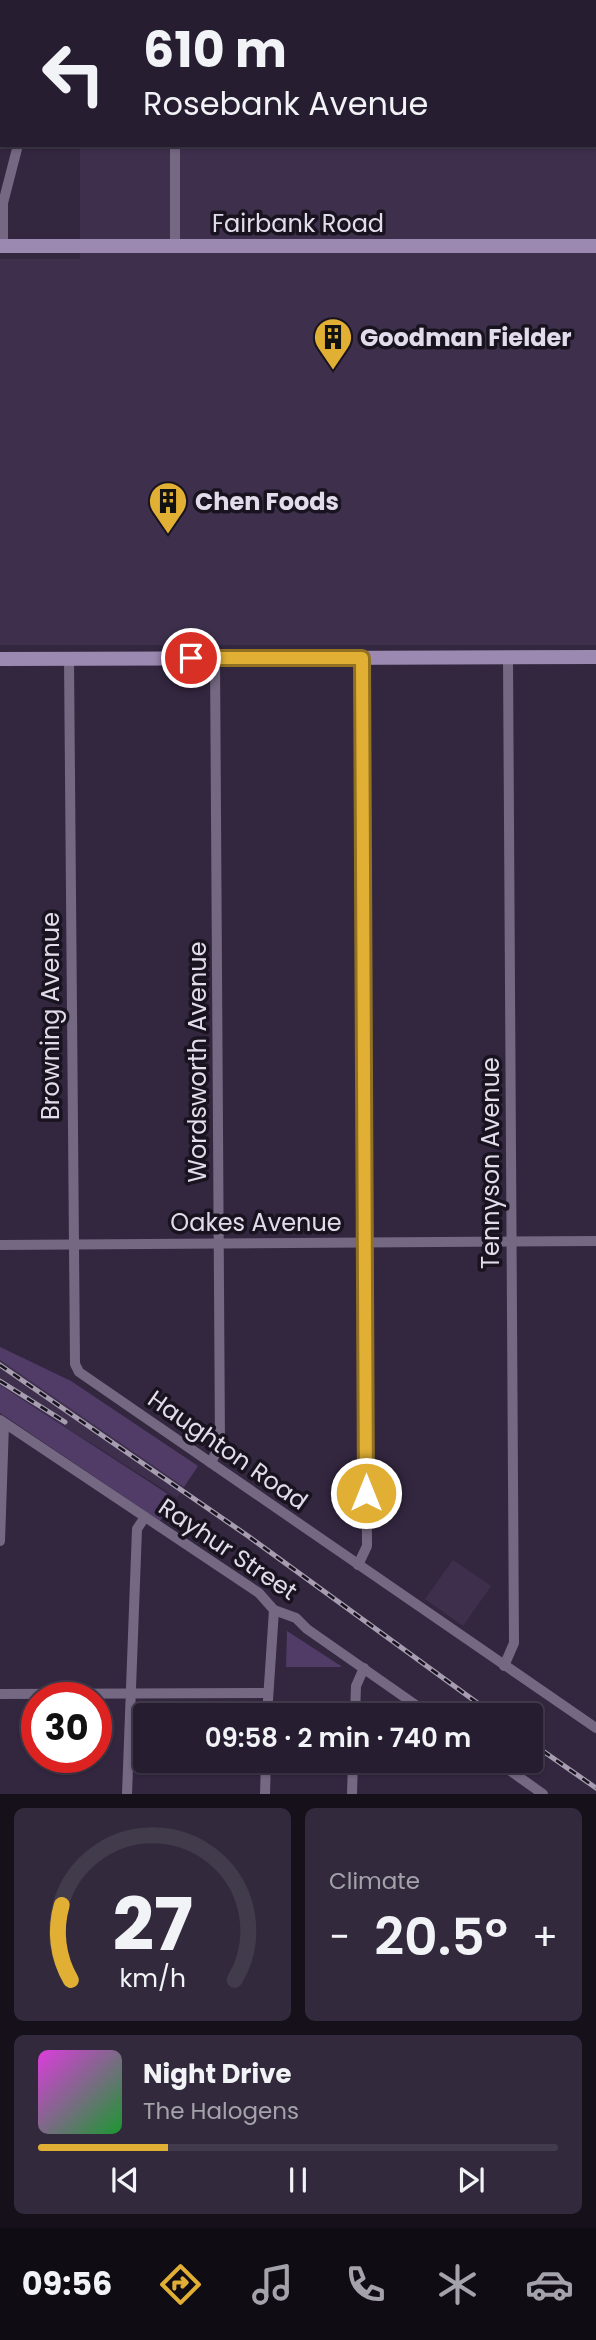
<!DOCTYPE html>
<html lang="en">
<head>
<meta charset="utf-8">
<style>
  body { margin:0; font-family:Poppins,sans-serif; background:#322a3c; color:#f1f3f6; height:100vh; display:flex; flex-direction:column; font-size:26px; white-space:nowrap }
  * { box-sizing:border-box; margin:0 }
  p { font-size:23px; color:#a4a2ab }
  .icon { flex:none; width:38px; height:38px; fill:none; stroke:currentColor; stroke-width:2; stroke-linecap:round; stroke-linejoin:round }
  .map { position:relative; height:1794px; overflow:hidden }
  .sheet { display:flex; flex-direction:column; gap:14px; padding:14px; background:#15101a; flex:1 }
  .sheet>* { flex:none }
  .hud { position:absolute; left:0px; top:0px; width:597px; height:147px; box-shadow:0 2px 5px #0004,0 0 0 2px #423b4c; background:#261d30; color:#f1f3f6; overflow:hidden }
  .speed { position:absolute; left:21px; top:1682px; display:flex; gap:14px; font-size:35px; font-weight:700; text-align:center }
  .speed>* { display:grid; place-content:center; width:91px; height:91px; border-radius:50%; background:#261d30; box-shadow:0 2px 5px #0004,0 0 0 2px #423b4c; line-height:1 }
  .speed .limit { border:10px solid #d22; background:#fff; color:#111 }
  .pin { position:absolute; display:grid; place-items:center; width:60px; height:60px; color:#fff; margin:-30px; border:4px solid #fff; border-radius:50%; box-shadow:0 2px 7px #0007 }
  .me { position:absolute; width:77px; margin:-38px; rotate:0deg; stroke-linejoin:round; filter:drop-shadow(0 0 5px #0008) }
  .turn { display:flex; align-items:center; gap:24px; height:147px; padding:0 28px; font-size:32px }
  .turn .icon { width:91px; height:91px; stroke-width:2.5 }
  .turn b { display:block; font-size:49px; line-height:60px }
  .big { font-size:52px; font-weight:600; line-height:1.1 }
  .sheet .widget { flex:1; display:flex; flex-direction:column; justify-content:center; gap:10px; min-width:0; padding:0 24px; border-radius:10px; background:#322a3c }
  .sheet .dial { align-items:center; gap:0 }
  .dial svg { height:182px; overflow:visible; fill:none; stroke:#423b4c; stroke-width:7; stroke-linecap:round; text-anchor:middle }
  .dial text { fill:#f1f3f6; stroke:none }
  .song { display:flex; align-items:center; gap:21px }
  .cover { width:84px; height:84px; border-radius:10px; background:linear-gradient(135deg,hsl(300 70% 55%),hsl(130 70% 35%)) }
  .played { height:7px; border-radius:4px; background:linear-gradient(90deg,#e1af34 25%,#423b4c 25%) }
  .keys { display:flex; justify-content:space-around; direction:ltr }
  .heat { display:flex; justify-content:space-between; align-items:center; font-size:38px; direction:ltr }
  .sheet .tiles { flex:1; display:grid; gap:14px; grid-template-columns:1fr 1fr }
  .widget:last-child { grid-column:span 2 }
  .trip { position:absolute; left:133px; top:1703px; width:410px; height:70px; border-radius:7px; background:#261d30; box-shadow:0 2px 5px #0004,0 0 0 2px #423b4c; font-weight:600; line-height:70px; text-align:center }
  .tabs { display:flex; height:112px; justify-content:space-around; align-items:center; background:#0f0c13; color:#a4a2ab }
  .tabs .icon { width:49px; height:49px }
  .tabs .selected { color:#e1af34 }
  .tabs b { font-size:32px; color:#f1f3f6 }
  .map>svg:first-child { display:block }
  .built { fill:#3e304d }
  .green { fill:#513b67 }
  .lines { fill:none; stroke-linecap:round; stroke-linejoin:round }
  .street { stroke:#746882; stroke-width:10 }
  .secondary { stroke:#9c89b1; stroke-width:14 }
  .rail-casing { stroke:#a69db0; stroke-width:5 }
  .rail { stroke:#18131e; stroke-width:2.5; stroke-dasharray:8; stroke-linecap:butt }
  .route-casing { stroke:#927222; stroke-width:18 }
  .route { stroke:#e1af34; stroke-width:12 }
  .labels { text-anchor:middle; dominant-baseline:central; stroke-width:7; stroke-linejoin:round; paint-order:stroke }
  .street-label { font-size:24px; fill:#e2dbeb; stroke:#18131e }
  .poi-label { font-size:24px; font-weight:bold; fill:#e2dbeb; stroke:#18131e; text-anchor:start }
</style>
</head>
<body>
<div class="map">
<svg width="596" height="1794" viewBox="0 0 596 1794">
  <rect width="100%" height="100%" fill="#332740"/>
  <g class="built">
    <polygon points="81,0 596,0 596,645 0,645 0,259 80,259 80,145 595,145 595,2"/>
    <polygon points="0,1360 184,1487 177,1498 0,1385"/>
    <polygon points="453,1560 491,1586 463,1626 425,1599"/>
  </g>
  <g class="green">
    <polygon points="0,1347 71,1381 198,1466 184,1487 0,1360"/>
    <polygon points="0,1385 174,1498 160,1521 0,1413"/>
    <polygon points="287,1631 341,1666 341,1667 286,1667"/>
  </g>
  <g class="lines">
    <g class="street">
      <polyline points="175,0 175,2"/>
      <polyline points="0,3 2,5"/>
      <polyline points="0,71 2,71"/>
      <polyline points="175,145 175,246"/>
      <polyline points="3,246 3,203 18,145"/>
      <polyline points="69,659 75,1364 79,1372 596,1728"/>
      <polyline points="0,1245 596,1241"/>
      <polyline points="0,1420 259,1593 274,1610 296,1618 307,1629 430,1715"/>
      <polyline points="211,1463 220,1443 215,658"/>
      <polyline points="0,1541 4,1424"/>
      <polyline points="358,1565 367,1546 362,658"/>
      <polyline points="504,1666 514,1643 508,658"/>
      <polyline points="0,1694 268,1693"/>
      <polyline points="267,1715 274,1610"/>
      <polyline points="355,1715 356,1686 364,1668"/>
      <polyline points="495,1760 543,1794"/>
      <polyline points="127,1794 137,1529 145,1517"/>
      <polyline points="265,1794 266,1760"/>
      <polyline points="352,1794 353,1760"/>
    </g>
    <g class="secondary">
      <polyline points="0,246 596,246"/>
      <polyline points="0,659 596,657"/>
    </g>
    <g class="rail-casing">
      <g id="rail">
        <polyline points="0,1365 248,1536 494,1715"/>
        <polyline points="0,1381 65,1422"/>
        <polyline points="530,1742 596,1788"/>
      </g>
    </g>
    <use href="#rail" class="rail"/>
  </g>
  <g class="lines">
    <g class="route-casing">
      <polyline id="route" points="191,658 362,658 366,1493"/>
    </g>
    <use href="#route" class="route"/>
  </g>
  <defs>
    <g id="building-pin" transform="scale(2.0125)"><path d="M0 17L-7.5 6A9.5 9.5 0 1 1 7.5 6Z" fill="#e1af34" stroke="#18131e"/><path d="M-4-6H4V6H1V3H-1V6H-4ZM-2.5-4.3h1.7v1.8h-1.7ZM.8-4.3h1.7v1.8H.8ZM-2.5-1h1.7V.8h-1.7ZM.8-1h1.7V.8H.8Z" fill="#111"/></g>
  </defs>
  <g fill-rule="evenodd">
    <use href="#building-pin" x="333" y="337"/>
    <use href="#building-pin" x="168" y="501"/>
  </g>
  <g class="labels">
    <g class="street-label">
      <text x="298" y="223">Fairbank Road</text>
      <text transform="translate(50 1016) rotate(-90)">Browning Avenue</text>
      <text transform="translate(197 1062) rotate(-90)">Wordsworth Avenue</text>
      <text transform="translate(490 1163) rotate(-90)">Tennyson Avenue</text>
      <text x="256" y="1222">Oakes Avenue</text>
      <text transform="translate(228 1450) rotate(35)">Haughton Road</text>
      <text transform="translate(228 1549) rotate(34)">Rayhur Street</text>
    </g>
    <g class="poi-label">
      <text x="360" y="337">Goodman Fielder</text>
      <text x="195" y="501">Chen Foods</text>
    </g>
  </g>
</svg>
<div class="speed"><div class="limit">30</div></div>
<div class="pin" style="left:191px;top:658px;background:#d93025"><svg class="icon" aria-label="arrive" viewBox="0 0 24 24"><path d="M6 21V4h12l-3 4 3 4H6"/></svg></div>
<svg class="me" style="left:366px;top:1493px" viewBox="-20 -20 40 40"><circle r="17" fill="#e1af34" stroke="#fff" stroke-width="3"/><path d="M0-11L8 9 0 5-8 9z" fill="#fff"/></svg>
<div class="trip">09:58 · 2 min · 740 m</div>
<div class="hud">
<div class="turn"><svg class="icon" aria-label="left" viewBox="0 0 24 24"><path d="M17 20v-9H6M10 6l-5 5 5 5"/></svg><div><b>610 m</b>Rosebank Avenue</div></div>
</div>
</div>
<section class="sheet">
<div class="tiles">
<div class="widget dial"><svg viewBox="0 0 100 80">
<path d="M14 69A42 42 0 1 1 86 69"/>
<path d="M14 69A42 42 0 0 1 10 36" stroke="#e1af34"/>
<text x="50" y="56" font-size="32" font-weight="700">27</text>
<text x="50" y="72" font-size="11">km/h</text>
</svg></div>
<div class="widget"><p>Climate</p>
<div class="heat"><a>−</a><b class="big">20.5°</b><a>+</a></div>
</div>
<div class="widget">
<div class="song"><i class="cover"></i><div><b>Night Drive</b><p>The Halogens</p></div></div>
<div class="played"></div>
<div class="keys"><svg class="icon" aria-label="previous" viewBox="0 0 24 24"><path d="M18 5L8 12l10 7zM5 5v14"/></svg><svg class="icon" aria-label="pause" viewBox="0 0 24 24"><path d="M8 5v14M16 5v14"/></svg><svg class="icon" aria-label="next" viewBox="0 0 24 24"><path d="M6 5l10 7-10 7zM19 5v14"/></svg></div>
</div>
</div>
</section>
<nav class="tabs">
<b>09:56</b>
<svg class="icon selected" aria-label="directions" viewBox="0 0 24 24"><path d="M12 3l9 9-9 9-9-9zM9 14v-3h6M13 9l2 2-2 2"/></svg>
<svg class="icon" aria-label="music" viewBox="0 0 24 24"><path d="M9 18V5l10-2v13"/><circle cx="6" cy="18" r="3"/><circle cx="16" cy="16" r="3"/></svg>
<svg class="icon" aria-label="phone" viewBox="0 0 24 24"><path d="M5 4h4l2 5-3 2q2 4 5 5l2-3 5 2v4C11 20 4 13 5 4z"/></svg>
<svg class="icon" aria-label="climate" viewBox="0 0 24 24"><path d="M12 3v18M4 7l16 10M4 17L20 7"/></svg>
<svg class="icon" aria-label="car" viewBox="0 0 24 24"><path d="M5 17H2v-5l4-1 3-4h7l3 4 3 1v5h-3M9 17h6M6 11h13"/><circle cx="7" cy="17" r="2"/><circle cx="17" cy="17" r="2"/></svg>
</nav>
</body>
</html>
